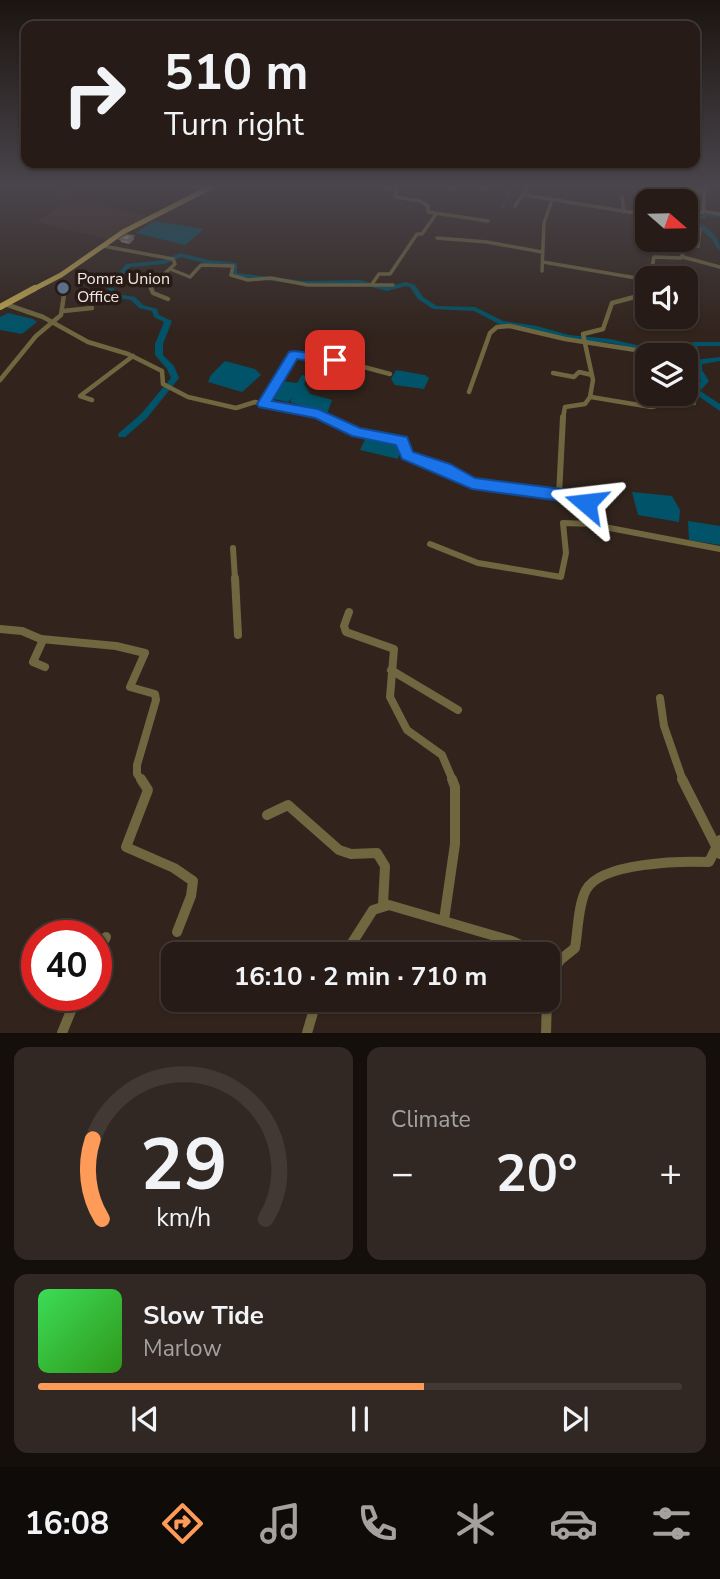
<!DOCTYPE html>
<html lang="en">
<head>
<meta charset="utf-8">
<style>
  body { margin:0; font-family:"Nunito Sans",sans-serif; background:#322823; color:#f1f3f6; height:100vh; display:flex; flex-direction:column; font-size:26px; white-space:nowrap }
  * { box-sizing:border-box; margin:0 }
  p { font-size:23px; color:#a4a1a1 }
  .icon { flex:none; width:38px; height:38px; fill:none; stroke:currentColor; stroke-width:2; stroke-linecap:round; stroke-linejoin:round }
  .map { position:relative; height:1033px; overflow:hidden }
  .drawer { display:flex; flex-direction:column; gap:14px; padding:14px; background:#150f0c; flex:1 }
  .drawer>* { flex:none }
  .top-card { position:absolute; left:21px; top:21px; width:679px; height:147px; border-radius:14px; box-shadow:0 2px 5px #0004,0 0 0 2px #423935; background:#261b16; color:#f1f3f6; overflow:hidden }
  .needle { width:46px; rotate:110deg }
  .tools { position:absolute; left:635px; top:189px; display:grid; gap:14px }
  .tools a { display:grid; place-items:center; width:63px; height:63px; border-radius:14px; background:#261b16; box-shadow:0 2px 5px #0004,0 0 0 2px #423935; font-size:35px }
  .speed { position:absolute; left:21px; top:920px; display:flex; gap:14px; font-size:35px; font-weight:700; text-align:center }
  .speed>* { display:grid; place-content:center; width:91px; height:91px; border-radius:50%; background:#261b16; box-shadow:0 2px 5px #0004,0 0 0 2px #423935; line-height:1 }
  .speed .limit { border:10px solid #d22; background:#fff; color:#111 }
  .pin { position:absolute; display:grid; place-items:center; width:60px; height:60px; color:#fff; margin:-30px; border-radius:14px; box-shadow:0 4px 10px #0006 }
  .me { position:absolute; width:77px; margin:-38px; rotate:287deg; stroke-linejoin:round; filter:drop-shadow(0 0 5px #0008) }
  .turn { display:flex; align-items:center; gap:24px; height:147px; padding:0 28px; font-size:32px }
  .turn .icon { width:91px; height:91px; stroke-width:2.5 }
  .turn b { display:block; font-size:49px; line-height:60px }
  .big { font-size:52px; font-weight:700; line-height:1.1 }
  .drawer .widget { flex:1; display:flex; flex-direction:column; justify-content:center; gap:10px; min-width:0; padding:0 24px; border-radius:14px; background:#322823 }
  .drawer .dial { align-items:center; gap:0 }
  .dial svg { height:182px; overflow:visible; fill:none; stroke:#423935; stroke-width:7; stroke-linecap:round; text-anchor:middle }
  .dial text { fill:#f1f3f6; stroke:none }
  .song { display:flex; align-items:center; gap:21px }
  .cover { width:84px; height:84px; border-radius:10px; background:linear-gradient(135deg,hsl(130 70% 55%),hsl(110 70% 35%)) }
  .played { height:7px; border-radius:4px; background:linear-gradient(90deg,#fe9b58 60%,#423935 60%) }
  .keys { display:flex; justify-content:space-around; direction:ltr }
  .heat { display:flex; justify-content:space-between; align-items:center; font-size:38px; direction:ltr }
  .drawer .tiles { flex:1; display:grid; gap:14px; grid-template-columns:1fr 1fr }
  .widget:last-child { grid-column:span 2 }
  .trip { position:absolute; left:161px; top:942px; width:399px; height:70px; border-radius:14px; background:#261b16; box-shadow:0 2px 5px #0004,0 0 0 2px #423935; font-weight:700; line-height:70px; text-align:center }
  .tabs { display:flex; height:112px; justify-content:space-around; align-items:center; background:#0f0b09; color:#a4a1a1 }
  .tabs .icon { width:49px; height:49px }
  .tabs .selected { color:#fe9b58 }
  .tabs b { font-size:32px; color:#f1f3f6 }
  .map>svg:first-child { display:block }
  .built { fill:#402c23 }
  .water { fill:#005368 }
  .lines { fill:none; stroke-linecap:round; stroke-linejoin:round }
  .stream { stroke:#005368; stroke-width:2 }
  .river { fill:#005368; fill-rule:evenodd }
  .minor-far4 { stroke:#70663f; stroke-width:3.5 }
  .minor-far3 { stroke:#70663f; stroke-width:4.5 }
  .minor-far2 { stroke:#70663f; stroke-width:6 }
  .minor-far1 { stroke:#70663f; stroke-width:8 }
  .minor { stroke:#70663f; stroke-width:10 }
  .major-far1 { stroke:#baa34d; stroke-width:5 }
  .major { stroke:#baa34d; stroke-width:6 }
  .wall { fill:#9a8a84 }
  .shaded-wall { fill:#7d716b }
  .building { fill:#b3a199; stroke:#7d716b; stroke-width:2 }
  .route { fill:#1a73e8; stroke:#114b97; stroke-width:2 }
  .service-dot { fill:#5c6f8a; stroke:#281a14; stroke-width:2.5 }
  .labels { text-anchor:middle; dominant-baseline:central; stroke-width:7; stroke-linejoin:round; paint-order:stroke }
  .far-poi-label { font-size:16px; fill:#f1e8e3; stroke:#281a14; text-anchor:start }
</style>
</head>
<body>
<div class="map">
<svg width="720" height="1033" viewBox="0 0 720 1033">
  <rect width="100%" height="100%" fill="#32241d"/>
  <polygon class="built" points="68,187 77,187 63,197 152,217 112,240 36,222 67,202 51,198"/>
  <g class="water">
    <polygon points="154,221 161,222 204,229 185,245 136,233"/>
    <polygon points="8,313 33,319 37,322 22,334 0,330 0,317"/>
    <polygon points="225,361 255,369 261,375 242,392 208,382 211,375"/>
    <polygon points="396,370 425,375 429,378 424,389 395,385 391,379"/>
    <polygon points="302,375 308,376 304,384 310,394 332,400 327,414 290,402 292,398 288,402 269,398 281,381 297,383"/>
    <polygon points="367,435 396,443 400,450 398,459 360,450"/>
    <polygon points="632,492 672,496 680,510 679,522 638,515"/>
    <polygon points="688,521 720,526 720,545 689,540"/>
  </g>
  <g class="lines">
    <polyline class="stream" points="501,209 512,187"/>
    <g class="river">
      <path d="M705,212L720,214V218L707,216L706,218L697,220C707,229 720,235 720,250L717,248L712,239L689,219L702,216Z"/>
      <polygon points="180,253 208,260 237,263 237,273 304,281 360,280 387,287 406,282 415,285 423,297 437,306 475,307 503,321 537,326 569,335 610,339 672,353 676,355 663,355 610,343 568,339 536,330 501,325 474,311 433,309 418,299 410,287 406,286 387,291 360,284 304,285 233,276 230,274 232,266 208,264 181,257 165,264 130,267 113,287 117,294 135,297 143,305 157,309 159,315 170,320 172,321 163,344 163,355 174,366 179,378 147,418 125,437 119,437 118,435 119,433 141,414 171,378 167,369 155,355 155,344 164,322 154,317 152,311 139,308 131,300 112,297 107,287 126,264 164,260"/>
      <polygon points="692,342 720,342 720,346 698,346 696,357 686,358 686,355 683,355 690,353"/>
      <polygon points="720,357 720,361 702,364 702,370 709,381 700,391 720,404 720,411 691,391 701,381 694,370 695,360"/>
    </g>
    <g class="minor-far4">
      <polyline points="382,187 396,189 396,197 420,201 428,206 428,212 488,221"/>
      <polyline points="450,187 456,188"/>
      <polyline points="478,187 486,188"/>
      <polyline points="676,187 704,192"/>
      <polyline points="524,195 648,215"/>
      <polyline points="622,196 624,212"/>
      <polyline points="515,206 528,187"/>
      <polyline points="703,211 720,214"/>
      <polyline points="437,238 487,242 542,252"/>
      <polyline points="103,246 173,259 175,264 150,287 152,290"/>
      <polyline points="683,257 720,267"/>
      <polyline points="543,262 648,280"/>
      <polyline points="170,269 190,277 201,265 233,266 231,275 248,280 271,278 308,285 393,285"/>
      <polyline points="542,271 544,223 552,200"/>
      <polyline points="650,278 654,257 681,258 685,249 698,246 700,229 689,219 703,212 705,187"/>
      <polyline points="372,284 379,274 390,274 417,234 422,234 436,214"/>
      <polyline points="64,290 66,287"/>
      <polyline points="645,290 648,284"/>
    </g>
    <g class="minor-far3">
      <polyline points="151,288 153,293 168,299"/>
      <polyline points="5,304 43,317 88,342 128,354 162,371 163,384 188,397 236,408 255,402 328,418"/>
      <polyline points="63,311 92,308"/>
      <polyline points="553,373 574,377 579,372 592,375"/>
      <polyline points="0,380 36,336 61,315 65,288"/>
      <polyline points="469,392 490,333 497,327 510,326 565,339 655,353"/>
      <polyline points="591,397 651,407 656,406 659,398 694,403"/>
      <polyline points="92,400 80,396 133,356"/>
      <polyline points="264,404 294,354 345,362 390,374"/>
      <polyline points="563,418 565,407 585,404 590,397 593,380 583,334 603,329 612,303 642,295 646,288"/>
    </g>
    <g class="minor-far2">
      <polyline points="324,417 357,432 402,441 406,444 407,455 477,484 581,499 594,525 720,549"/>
      <polyline points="559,495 563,417"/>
      <polyline points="430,544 478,563 561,577 566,553 563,523 592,524"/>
      <polyline points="233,548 235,579"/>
    </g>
    <g class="minor-far1">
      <polyline points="235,578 238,635"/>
      <polyline points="349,612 344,626 346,632 394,649 390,697 407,730 442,755 453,781"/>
      <polyline points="0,629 22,631 43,640 33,662 45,667"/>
      <polyline points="41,639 116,646 145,653 130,687 155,694 156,700 137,765 137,774 142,781"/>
      <polyline points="391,670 458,710"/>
      <polyline points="660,698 664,726 683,781"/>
    </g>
    <g class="minor">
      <polyline points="141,779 148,790 126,847 174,868 193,881 191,896 177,932"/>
      <polyline points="682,779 720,854"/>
      <polyline points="267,815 288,805 339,850 351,854 377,853 385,866 383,905"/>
      <polyline points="444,920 455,844 455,787 452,779"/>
      <polyline points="345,954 373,910 389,905 512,941 541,954"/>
      <polyline points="96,956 106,937"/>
      <path d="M548,957L560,960L575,948C578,931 578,905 586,890C601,862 682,861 709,862L720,840"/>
      <polyline points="548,995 552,974 560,960"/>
      <polyline points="62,1033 77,996"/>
      <polyline points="307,1033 317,999"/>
      <polyline points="546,1033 547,999"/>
    </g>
    <polyline class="major-far1" points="32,290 61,275 123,232 211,187"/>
    <polyline class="major" points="0,307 35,288"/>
  </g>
  <polygon class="wall" points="120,239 134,239 129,244 121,242"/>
  <polygon class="shaded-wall" points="133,236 134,239 129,244 127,240"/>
  <polygon class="building" points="126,235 133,236 127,240 120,239"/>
  <linearGradient id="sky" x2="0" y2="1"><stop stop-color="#1c1410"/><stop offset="0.56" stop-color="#49454c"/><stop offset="1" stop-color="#49454c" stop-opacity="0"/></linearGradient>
  <rect width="720" height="332" fill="url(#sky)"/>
  <polygon class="route" points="294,351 335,356 342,360 335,364 297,359 272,401 318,409 360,428 407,437 413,452 450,464 475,478 570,490 591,499 594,503 586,509 568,502 472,489 402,459 396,445 352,436 315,418 259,407 257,404 289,352"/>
  <circle class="service-dot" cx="63" cy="288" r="7"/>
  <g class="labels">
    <g class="far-poi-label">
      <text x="77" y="279">Pomra Union<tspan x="77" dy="18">Office</tspan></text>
    </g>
  </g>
</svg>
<div class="tools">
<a><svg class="needle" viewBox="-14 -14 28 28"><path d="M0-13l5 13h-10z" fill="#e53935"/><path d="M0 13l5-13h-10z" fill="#a4a1a1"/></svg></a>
<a><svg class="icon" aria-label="sound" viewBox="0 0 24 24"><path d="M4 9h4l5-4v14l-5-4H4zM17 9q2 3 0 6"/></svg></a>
<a><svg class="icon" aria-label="layers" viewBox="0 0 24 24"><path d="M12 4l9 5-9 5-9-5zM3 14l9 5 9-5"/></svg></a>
</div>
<div class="speed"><div class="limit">40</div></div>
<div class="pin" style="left:335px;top:360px;background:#d93025"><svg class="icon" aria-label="arrive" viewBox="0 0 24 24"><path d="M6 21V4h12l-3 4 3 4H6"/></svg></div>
<svg class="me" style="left:586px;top:503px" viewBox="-20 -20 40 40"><path d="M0-17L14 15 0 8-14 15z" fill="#1a73e8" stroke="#fff" stroke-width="4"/></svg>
<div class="trip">16:10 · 2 min · 710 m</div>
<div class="top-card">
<div class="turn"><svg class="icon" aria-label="right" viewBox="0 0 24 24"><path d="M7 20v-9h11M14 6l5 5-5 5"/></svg><div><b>510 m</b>Turn right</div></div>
</div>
</div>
<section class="drawer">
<div class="tiles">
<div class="widget dial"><svg viewBox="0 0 100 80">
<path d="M14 69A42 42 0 1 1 86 69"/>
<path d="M14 69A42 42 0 0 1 10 34" stroke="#fe9b58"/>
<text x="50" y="56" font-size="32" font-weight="700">29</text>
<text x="50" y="72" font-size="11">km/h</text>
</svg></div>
<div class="widget"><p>Climate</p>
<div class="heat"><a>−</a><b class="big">20°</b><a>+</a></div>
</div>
<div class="widget">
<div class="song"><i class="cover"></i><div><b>Slow Tide</b><p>Marlow</p></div></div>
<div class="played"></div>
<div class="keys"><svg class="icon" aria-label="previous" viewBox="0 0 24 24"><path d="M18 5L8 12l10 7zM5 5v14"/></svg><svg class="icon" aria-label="pause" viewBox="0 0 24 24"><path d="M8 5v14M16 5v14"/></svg><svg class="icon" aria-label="next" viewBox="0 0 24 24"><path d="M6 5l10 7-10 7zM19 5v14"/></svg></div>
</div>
</div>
</section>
<nav class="tabs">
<b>16:08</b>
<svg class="icon selected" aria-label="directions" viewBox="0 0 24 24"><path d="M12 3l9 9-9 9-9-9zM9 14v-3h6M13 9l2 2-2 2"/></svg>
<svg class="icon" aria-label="music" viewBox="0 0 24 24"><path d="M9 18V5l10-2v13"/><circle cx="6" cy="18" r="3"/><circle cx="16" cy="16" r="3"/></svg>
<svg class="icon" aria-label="phone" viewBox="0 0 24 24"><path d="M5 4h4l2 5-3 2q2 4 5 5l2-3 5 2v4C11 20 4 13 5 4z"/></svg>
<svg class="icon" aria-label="climate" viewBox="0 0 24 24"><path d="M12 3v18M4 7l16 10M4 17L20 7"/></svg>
<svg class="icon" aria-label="car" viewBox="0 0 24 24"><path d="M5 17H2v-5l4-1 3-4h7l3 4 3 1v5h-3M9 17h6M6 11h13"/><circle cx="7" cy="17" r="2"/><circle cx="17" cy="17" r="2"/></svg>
<svg class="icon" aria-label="filters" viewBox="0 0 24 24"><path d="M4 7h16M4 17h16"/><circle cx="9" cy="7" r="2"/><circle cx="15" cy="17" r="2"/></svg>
</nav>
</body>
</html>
